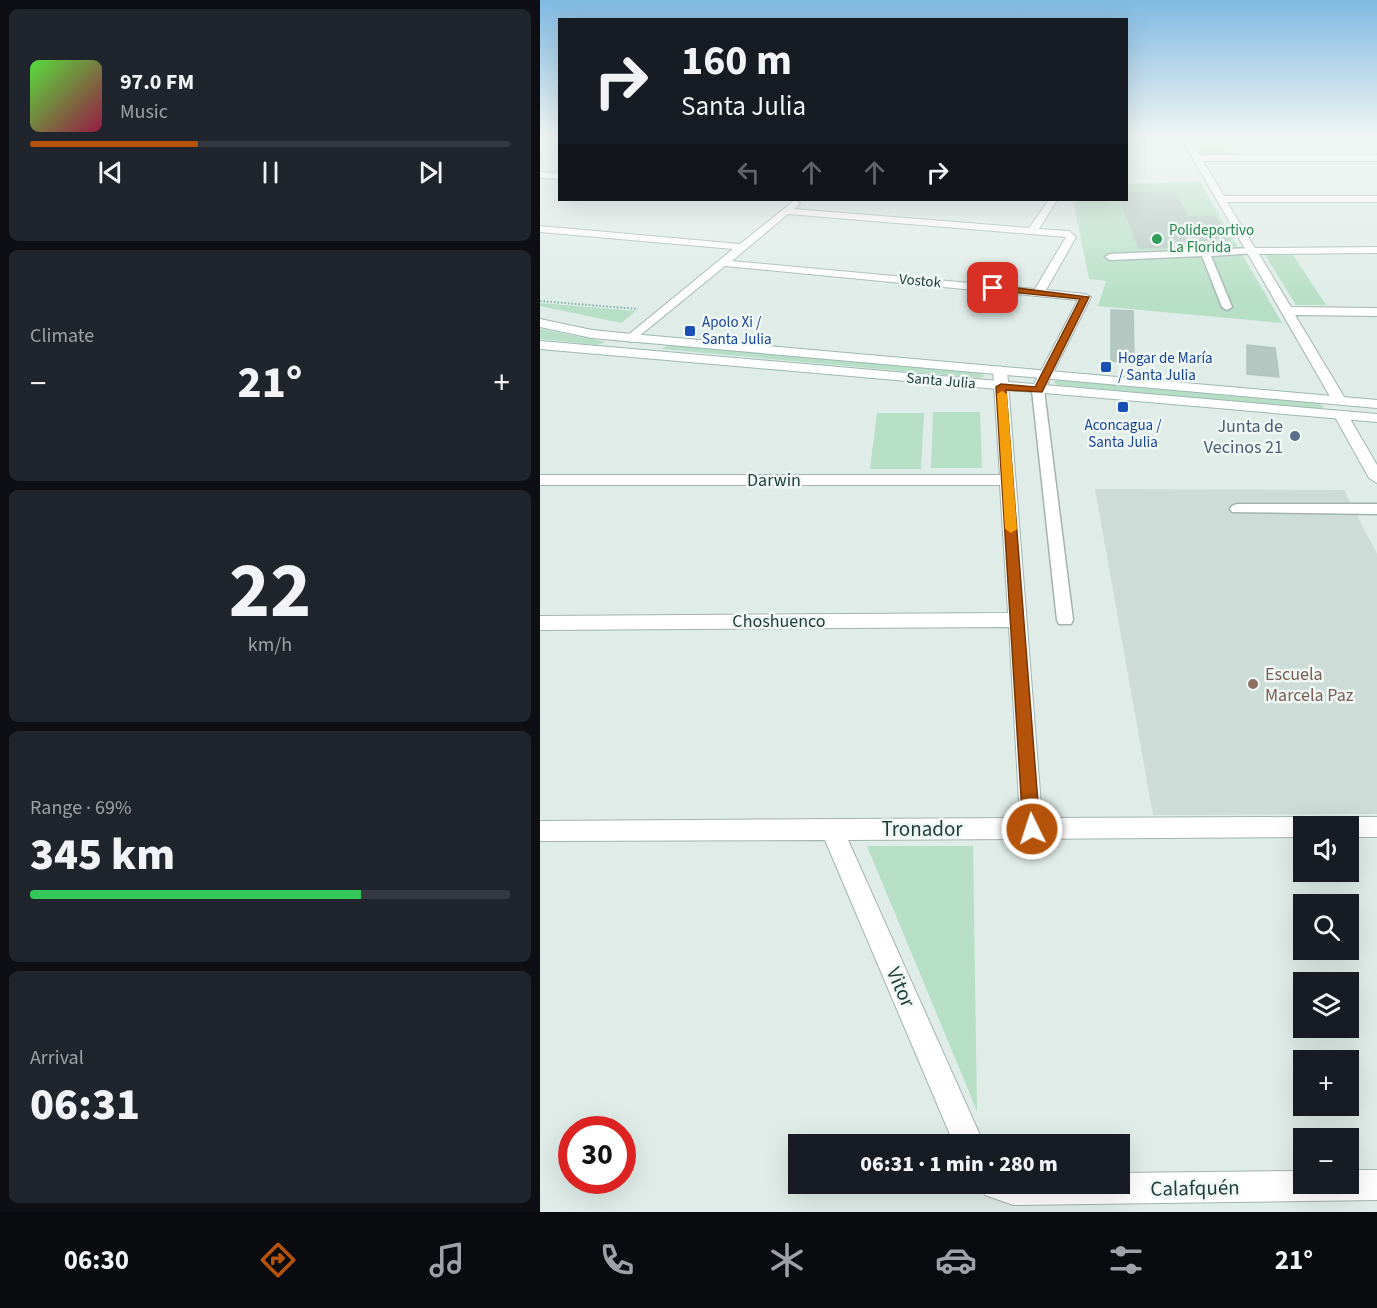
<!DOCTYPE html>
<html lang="en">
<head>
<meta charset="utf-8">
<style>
  body { margin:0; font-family:"Source Sans 3",sans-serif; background:#20242c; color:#f1f3f6; height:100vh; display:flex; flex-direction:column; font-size:22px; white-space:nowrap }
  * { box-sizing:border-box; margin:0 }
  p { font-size:20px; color:#9ea1a6 }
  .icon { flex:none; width:33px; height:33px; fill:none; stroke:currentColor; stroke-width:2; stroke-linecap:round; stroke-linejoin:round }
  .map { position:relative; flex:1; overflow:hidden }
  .sheet { display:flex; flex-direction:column; gap:9px; padding:9px; background:#0d0f14; width:540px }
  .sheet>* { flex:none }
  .guide { position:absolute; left:18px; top:18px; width:570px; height:183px; border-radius:0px; box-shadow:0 6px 24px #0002; background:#171b24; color:#f1f3f6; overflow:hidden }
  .buttons { position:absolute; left:753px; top:816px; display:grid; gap:12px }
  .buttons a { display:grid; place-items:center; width:66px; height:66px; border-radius:0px; background:#171b24; box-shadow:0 6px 24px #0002; font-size:30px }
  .speed { position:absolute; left:18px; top:1116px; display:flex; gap:12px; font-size:30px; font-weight:700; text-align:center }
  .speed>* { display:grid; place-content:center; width:78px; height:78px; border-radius:50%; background:#171b24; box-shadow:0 6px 24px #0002; line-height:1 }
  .speed .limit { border:9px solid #d22; background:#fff; color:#111 }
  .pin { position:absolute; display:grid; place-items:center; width:51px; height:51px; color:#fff; margin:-26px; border-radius:12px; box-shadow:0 3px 9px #0006 }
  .me { position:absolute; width:66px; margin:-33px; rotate:356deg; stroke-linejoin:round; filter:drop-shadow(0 0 4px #0008) }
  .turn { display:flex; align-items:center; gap:21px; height:126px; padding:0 24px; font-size:27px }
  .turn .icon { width:78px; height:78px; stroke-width:2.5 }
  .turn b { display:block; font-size:42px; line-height:51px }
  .lanes { display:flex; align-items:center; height:57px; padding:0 24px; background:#0003; justify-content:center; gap:30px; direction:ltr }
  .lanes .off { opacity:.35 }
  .big { font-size:45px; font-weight:800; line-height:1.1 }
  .sheet .widget { flex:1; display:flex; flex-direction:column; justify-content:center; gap:9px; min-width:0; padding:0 21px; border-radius:9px; background:#20242c }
  .sheet .dial { align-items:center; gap:0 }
  .dial b { font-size:78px; line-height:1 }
  .song { display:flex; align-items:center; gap:18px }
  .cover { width:72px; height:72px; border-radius:9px; background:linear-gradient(135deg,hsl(110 70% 55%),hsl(340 70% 35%)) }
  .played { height:6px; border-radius:3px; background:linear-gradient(90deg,#b45309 35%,#363941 35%) }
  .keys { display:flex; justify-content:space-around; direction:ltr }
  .heat { display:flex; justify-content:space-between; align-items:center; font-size:33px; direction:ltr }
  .charge { height:9px; border-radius:4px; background:linear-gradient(90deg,#34c759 69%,#363941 0) }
  .trip { position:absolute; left:248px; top:1134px; width:342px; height:60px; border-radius:0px; background:#171b24; box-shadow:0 6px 24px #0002; font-weight:800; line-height:60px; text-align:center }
  .dock { display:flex; height:96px; justify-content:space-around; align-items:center; background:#090b0e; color:#9ea1a6 }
  .dock .icon { width:42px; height:42px }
  .dock .active { color:#b45309 }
  .dock b { font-size:27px; color:#f1f3f6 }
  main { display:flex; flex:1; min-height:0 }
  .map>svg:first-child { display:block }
  .built { fill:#cddcd6 }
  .green { fill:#b6dfc5 }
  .building { fill:#b4c7c1; stroke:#b1c6bf; stroke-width:1.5 }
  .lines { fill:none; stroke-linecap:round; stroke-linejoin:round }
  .lane-casing { stroke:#a2b4af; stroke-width:3 }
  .street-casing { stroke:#a2b4af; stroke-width:2 }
  .secondary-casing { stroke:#9db8b1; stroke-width:2 }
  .path { stroke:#7db2a6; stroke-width:2; stroke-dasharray:1.5 2; stroke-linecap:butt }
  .lane { fill:#fff; fill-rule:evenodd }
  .street { fill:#fff; fill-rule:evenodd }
  .secondary { fill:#fff; fill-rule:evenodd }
  .route { fill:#b45309; stroke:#753606; stroke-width:1.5 }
  .slow { fill:#f59e0b }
  .leisure-dot { fill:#2e9e5b; stroke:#f0f8f5; stroke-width:2 }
  .transit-dot { fill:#1a4fb4; stroke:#f0f8f5; stroke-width:2 }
  .service-dot { fill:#5c6f8a; stroke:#f0f8f5; stroke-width:2 }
  .education-dot { fill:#8d6e63; stroke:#f0f8f5; stroke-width:2 }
  .labels { text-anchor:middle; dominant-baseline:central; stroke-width:5; stroke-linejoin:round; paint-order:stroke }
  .far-leisure-label { font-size:15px; fill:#27864d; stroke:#f0f8f5; text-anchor:start }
  .far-street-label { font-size:15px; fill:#1f3d38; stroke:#f0f8f5 }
  .far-transit-label { font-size:15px; fill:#164399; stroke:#f0f8f5; text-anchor:start }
  .service-label { font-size:18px; fill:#4e5e75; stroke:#f0f8f5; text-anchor:end }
  .street-label { font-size:18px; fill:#1f3d38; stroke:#f0f8f5 }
  .education-label { font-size:18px; fill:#785e54; stroke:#f0f8f5; text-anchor:start }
  .near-street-label { font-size:21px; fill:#1f3d38; stroke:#f0f8f5 }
</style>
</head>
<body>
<main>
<section class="sheet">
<div class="widget">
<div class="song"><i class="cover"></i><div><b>97.0 FM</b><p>Music</p></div></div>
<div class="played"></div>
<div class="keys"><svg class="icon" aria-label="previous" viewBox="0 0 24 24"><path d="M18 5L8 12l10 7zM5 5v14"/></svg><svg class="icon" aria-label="pause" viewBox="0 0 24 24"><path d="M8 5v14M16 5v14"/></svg><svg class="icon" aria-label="next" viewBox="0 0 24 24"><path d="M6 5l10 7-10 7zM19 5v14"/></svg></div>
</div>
<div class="widget"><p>Climate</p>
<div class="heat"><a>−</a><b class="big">21°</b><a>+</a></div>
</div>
<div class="widget dial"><b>22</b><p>km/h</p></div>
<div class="widget"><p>Range · 69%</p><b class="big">345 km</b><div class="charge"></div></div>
<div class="widget"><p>Arrival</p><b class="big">06:31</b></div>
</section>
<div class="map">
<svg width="837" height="1212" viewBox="0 0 837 1212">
  <rect width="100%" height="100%" fill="#dfece7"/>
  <polygon class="built" points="555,489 804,490 837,554 837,814 613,815"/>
  <g class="green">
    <polygon points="586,136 624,136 631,148 587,148"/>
    <polygon points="652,136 680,136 695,156 665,157"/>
    <polygon points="660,182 742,323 558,306 566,281 549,279 533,200 586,200 587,184"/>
    <polygon points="725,255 753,255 786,305 756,305"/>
    <polygon points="0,303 96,311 81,323 0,306"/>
    <polygon points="0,329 66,342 57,345 0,339"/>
    <polygon points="128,345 440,373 445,376 439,378 122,349"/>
    <polygon points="518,380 778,403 784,407 780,409 518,385 513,382"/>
    <polygon points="393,412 440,412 442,468 391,468"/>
    <polygon points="337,413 384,413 381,469 330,469"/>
    <polygon points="327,846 433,846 437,1111"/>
  </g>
  <g class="building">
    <polygon points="586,193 635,193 648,217 676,217 689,240 646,240 650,247 599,248 581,200 586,200"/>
    <polygon points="571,310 593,311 594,363 571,361"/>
    <polygon points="707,345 735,348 739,377 707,374"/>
  </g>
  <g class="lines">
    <g class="lane-casing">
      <g id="lane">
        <polygon points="712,248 717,251 715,253 671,256 692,307 687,310 682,307 662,256 570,260 565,257 570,254"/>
        <polygon points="498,386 504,390 533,620 531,624 519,624 517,620 492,390"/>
        <polygon points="697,504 837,504 837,514 692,512 690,509 692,506"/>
      </g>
    </g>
    <g class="street-casing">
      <g id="street">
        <polygon points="640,136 648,136 660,155 837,155 837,161 663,161 684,196 837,196 837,202 687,202 715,248 837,247 837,253 719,254 751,307 837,308 837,316 755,315 806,400 804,403 799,404 792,400"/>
        <polygon points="0,172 20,173 20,179 0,178"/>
        <path d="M255,200L260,203L254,209L489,228L509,200H517L499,229L529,231L536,237L506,290L545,294L551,297L503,393L498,394L491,390L538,300L185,266L92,342L88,341V335L193,249L0,232V226L200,244ZM248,214L526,237L495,289L192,261Z"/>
        <polygon points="460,366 467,370 502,818 764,817 772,820 775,826 764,826 764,837 308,840 444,1144 414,1144 285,840 0,841 0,821 480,818 469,627 0,630 0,616 468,613 460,485 0,485 0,475 460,475 453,370"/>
        <polygon points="802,413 809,417 837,465 837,483 829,478 795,417"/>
        <polygon points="808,817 837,817 837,837 808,837 808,826 797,826 800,820"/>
        <polygon points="808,1170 837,1170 837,1200 473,1205 445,1195 441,1184 579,1184 579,1173 764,1171 764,1184 808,1184"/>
      </g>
    </g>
    <g class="secondary-casing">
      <g id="secondary">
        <polygon points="0,319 52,330 92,334 837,400 837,408 52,338 0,327"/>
        <polygon points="0,341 837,414 837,422 0,349"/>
      </g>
    </g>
    <polyline class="path" points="0,301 98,309"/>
    <use href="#lane" class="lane"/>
    <use href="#street" class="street"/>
    <use href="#secondary" class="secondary"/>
  </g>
  <linearGradient id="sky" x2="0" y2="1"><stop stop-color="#7fb9e1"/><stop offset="0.45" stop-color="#f1f6f4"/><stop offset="1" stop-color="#f1f6f4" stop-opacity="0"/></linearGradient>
  <rect width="837" height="305" fill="url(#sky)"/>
  <polygon class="route" points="453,285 549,297 502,392 466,390 500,829 498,834 492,837 485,834 483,829 456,387 461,384 495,387 540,299 450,290"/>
  <polygon class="slow" points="462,391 467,394 477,529 471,533 465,529 457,394"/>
  <circle class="leisure-dot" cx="617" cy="239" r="6"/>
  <g class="transit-dot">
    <rect x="144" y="325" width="12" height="12" rx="3"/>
    <rect x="560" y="361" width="12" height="12" rx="3"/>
    <rect x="577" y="401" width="12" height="12" rx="3"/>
  </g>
  <circle class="service-dot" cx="755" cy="436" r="6"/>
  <circle class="education-dot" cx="713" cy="684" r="6"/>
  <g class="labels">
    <g class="far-leisure-label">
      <text x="629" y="230">Polideportivo<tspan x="629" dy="17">La Florida</tspan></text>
    </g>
    <g class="far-street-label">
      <text transform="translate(380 281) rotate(5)">Vostok</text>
      <text transform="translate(401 381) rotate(5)">Santa Julia</text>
    </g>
    <g class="far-transit-label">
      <text x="162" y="322">Apolo Xi /<tspan x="162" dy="17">Santa Julia</tspan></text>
      <text x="578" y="358">Hogar de María<tspan x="578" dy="17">/ Santa Julia</tspan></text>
      <text x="583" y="425" text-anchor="middle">Aconcagua /<tspan x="583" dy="17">Santa Julia</tspan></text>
    </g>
    <g class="service-label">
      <text x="743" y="426">Junta de<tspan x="743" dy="21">Vecinos 21</tspan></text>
    </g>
    <g class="street-label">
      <text x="234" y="480">Darwin</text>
      <text x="239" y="621">Choshuenco</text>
    </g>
    <g class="education-label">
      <text x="725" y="674">Escuela<tspan x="725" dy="21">Marcela Paz</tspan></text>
    </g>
    <g class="near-street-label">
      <text x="382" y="829">Tronador</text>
      <text transform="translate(361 987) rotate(66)">Vitor</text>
      <text transform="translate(655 1188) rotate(-1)">Calafquén</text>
    </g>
  </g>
</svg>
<div class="buttons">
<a><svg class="icon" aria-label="sound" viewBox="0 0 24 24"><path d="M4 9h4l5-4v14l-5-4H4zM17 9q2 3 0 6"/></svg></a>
<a><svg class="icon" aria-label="search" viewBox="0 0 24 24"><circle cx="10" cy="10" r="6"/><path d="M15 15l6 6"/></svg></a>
<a><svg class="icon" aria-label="layers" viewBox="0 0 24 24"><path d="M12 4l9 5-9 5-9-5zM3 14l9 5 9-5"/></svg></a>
<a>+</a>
<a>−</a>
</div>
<div class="speed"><div class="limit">30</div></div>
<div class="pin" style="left:453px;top:288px;background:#d93025"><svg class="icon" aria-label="arrive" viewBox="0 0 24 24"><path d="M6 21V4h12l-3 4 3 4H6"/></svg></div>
<svg class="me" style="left:492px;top:829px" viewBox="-20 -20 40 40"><circle r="17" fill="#b45309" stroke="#fff" stroke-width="3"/><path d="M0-11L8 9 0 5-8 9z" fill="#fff"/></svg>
<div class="trip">06:31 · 1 min · 280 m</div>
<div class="guide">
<div class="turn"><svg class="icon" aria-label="right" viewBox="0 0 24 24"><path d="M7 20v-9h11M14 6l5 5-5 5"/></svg><div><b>160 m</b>Santa Julia</div></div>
<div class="lanes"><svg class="icon off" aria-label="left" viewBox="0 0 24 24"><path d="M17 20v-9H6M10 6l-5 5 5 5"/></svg><svg class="icon off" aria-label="ahead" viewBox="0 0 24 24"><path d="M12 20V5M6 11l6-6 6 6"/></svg><svg class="icon off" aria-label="ahead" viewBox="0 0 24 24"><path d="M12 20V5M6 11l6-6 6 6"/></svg><svg class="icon" aria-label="right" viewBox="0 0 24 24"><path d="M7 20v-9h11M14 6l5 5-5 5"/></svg></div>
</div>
</div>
</main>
<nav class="dock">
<b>06:30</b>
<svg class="icon active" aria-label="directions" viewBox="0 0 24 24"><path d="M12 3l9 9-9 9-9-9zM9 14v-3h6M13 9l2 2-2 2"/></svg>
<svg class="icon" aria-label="music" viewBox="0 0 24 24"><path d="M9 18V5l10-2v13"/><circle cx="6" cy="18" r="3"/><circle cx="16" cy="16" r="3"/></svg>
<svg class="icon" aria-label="phone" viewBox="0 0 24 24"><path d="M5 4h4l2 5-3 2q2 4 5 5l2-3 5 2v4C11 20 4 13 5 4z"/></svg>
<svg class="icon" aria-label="climate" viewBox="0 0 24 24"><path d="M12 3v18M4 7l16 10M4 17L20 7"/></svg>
<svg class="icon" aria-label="car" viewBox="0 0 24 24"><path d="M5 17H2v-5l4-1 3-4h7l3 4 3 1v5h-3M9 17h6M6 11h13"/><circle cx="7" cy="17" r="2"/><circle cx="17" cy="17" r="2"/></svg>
<svg class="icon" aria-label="filters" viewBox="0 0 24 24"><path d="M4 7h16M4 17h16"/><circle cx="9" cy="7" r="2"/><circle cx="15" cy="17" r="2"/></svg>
<b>21°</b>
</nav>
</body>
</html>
